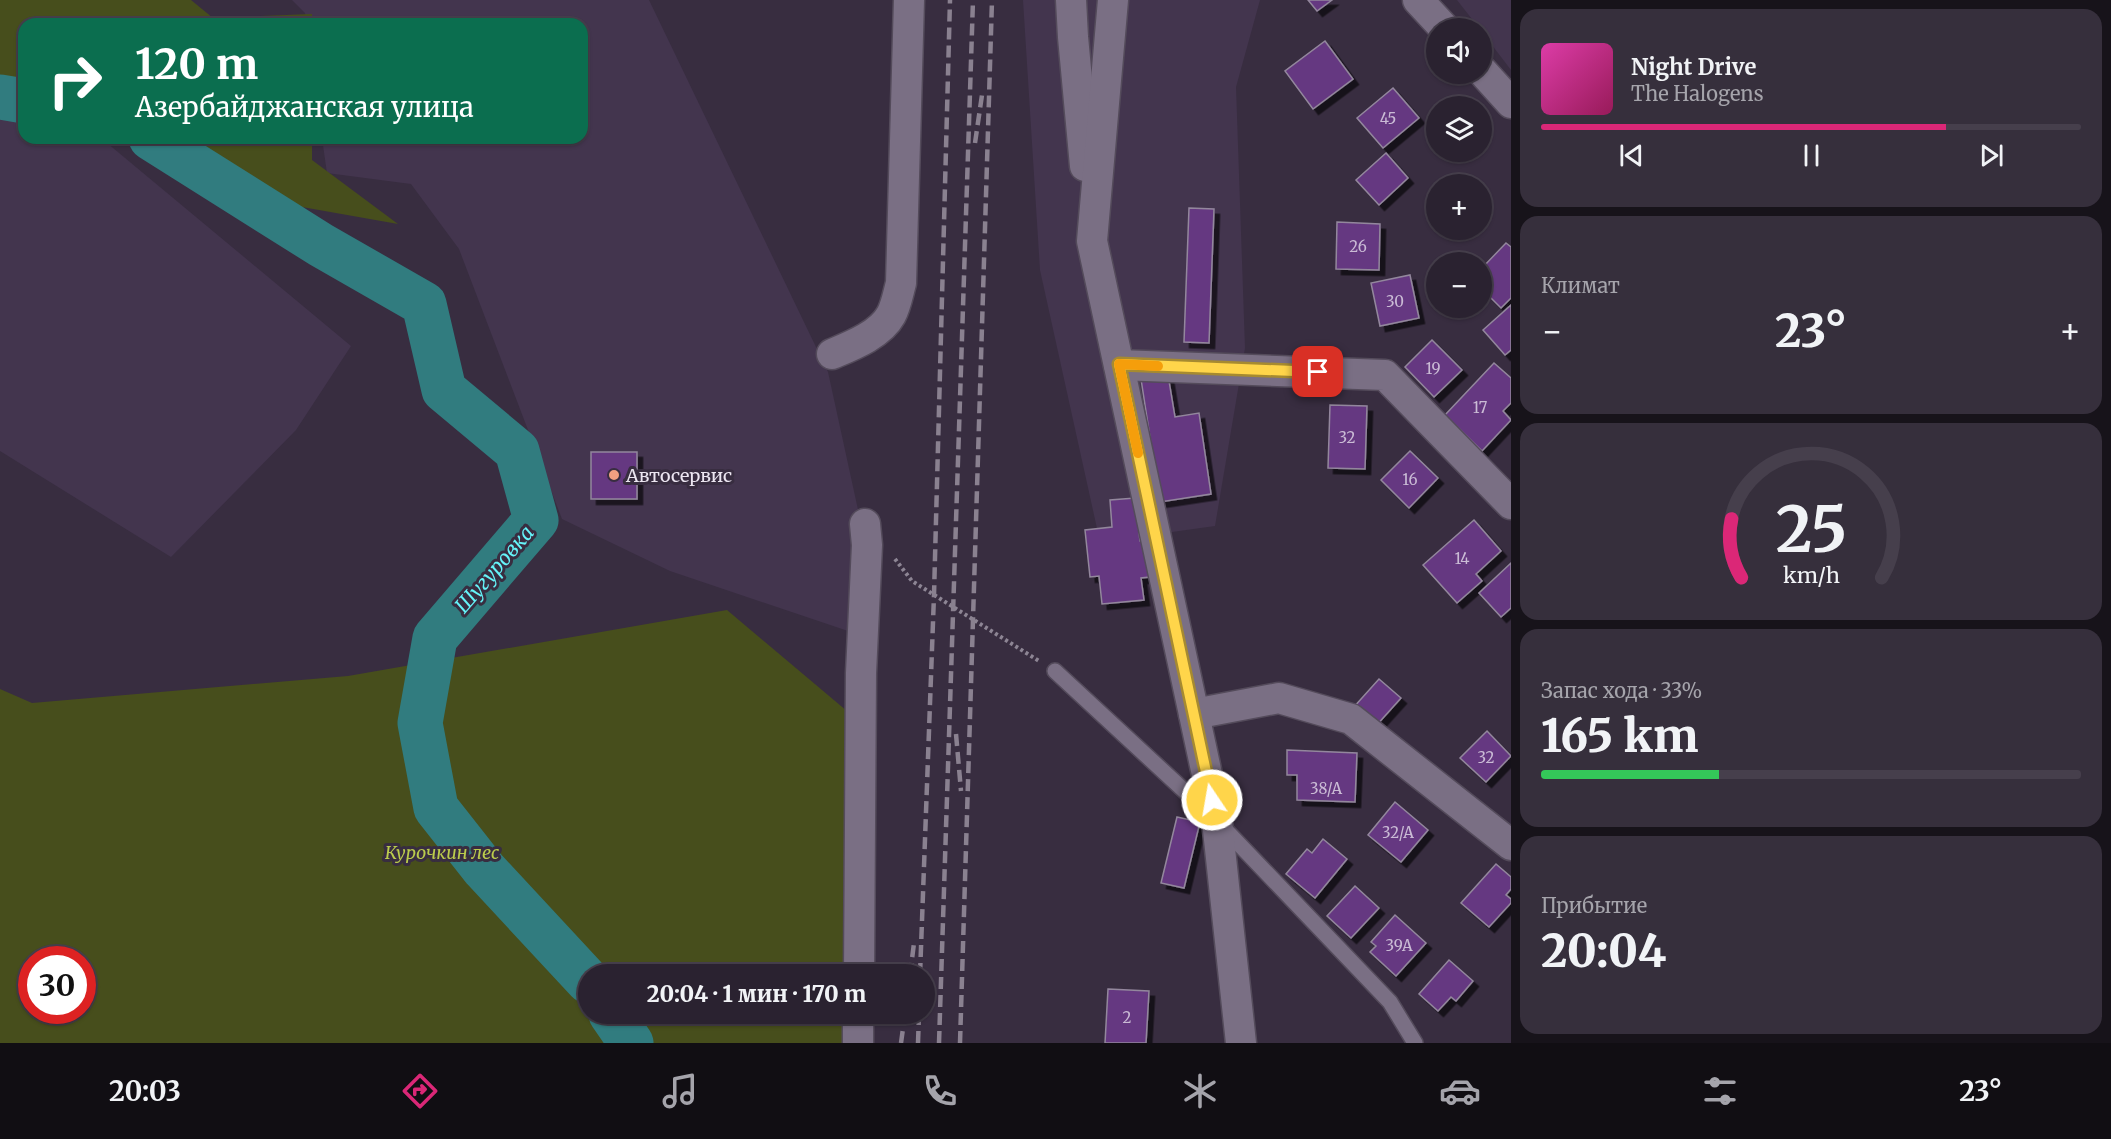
<!DOCTYPE html>
<html lang="ru">
<head>
<meta charset="utf-8">
<style>
  body { margin:0; font-family:Merriweather,serif; background:#362f3c; color:#f1f3f6; height:100vh; display:flex; flex-direction:column; font-size:22px; white-space:nowrap }
  * { box-sizing:border-box; margin:0 }
  p { font-size:20px; color:#a5a4ab }
  .icon { flex:none; width:33px; height:33px; fill:none; stroke:currentColor; stroke-width:2; stroke-linecap:round; stroke-linejoin:round }
  .map { position:relative; flex:1; overflow:hidden }
  .side { display:flex; flex-direction:column; gap:9px; padding:9px; background:#17131a; width:600px }
  .side>* { flex:none }
  .top-card { position:absolute; left:18px; top:18px; width:570px; height:126px; border-radius:18px; box-shadow:0 2px 4px #0004,0 0 0 2px #463f4c; background:#0b6e4f; color:#fff; overflow:hidden }
  .controls { position:absolute; left:1426px; top:18px; display:grid; gap:12px }
  .controls a { display:grid; place-items:center; width:66px; height:66px; border-radius:50%; background:#2a2230; box-shadow:0 2px 4px #0004,0 0 0 2px #463f4c; font-size:30px }
  .speed { position:absolute; left:18px; top:946px; display:flex; gap:12px; font-size:30px; font-weight:700; text-align:center }
  .speed>* { display:grid; place-content:center; width:78px; height:78px; border-radius:50%; background:#2a2230; box-shadow:0 2px 4px #0004,0 0 0 2px #463f4c; line-height:1 }
  .speed .limit { border:9px solid #d22; background:#fff; color:#111 }
  .pin { position:absolute; display:grid; place-items:center; width:51px; height:51px; color:#fff; margin:-26px; border-radius:12px; box-shadow:0 3px 9px #0006 }
  .me { position:absolute; width:66px; margin:-33px; rotate:348deg; stroke-linejoin:round; filter:drop-shadow(0 0 4px #0008) }
  .turn { display:flex; align-items:center; gap:21px; height:126px; padding:0 18px; font-size:27px }
  .turn .icon { width:78px; height:78px; stroke-width:2.5 }
  .turn b { display:block; font-size:42px; line-height:51px }
  .big { font-size:45px; font-weight:800; line-height:1.1 }
  .side .tile { flex:1; display:flex; flex-direction:column; justify-content:center; gap:9px; min-width:0; padding:0 21px; border-radius:18px; background:#362f3c }
  .side .dial { align-items:center; gap:0 }
  .dial svg { height:156px; overflow:visible; fill:none; stroke:#463f4c; stroke-width:7; stroke-linecap:round; text-anchor:middle }
  .dial text { fill:#f1f3f6; stroke:none }
  .song { display:flex; align-items:center; gap:18px }
  .cover { width:72px; height:72px; border-radius:9px; background:linear-gradient(135deg,hsl(320 70% 55%),hsl(330 70% 35%)) }
  .played { height:6px; border-radius:3px; background:linear-gradient(90deg,#db2777 75%,#463f4c 75%) }
  .keys { display:flex; justify-content:space-around; direction:ltr }
  .heat { display:flex; justify-content:space-between; align-items:center; font-size:33px; direction:ltr }
  .charge { height:9px; border-radius:4px; background:linear-gradient(90deg,#34c759 33%,#463f4c 0) }
  .trip { position:absolute; left:578px; top:964px; width:357px; height:60px; border-radius:30px; background:#2a2230; box-shadow:0 2px 4px #0004,0 0 0 2px #463f4c; font-weight:800; line-height:60px; text-align:center }
  .tab-bar { display:flex; height:96px; justify-content:space-around; align-items:center; background:#110e13; color:#a5a4ab }
  .tab-bar .icon { width:42px; height:42px }
  .tab-bar .on { color:#db2777 }
  .tab-bar b { font-size:27px; color:#f1f3f6 }
  main { display:flex; flex:1; min-height:0 }
  .map>svg:first-child { display:block }
  .built { fill:#43354e }
  .green { fill:#474e1c; fill-rule:evenodd }
  .lines { fill:none; stroke-linecap:round; stroke-linejoin:round }
  .river { stroke:#317c7f; stroke-width:45 }
  .building { fill:#653981; stroke:#93879d; stroke-width:1.5; filter:url(#shadow) }
  .service-casing { stroke:#544b5b; stroke-width:18 }
  .minor-casing { stroke:#544b5b; stroke-width:33 }
  .path { stroke:#8d8594; stroke-width:4; stroke-dasharray:3 3; stroke-linecap:butt }
  .service { stroke:#7a6f84; stroke-width:15 }
  .minor { stroke:#7a6f84; stroke-width:30 }
  .rail { stroke:#8a8190; stroke-width:4.5; stroke-dasharray:12 6; stroke-linecap:butt }
  .route-casing { stroke:#a68a30; stroke-width:15 }
  .route { stroke:#ffd54a; stroke-width:10 }
  .slow { stroke:#f59e0b; stroke-width:10 }
  .poi-dot { fill:#f2a081; stroke:#382d40; stroke-width:2 }
  .labels { text-anchor:middle; dominant-baseline:central; stroke-width:6; stroke-linejoin:round; paint-order:stroke }
  .number-label { font-size:15px; fill:#cabbd5 }
  .poi-label { font-size:18px; fill:#ece6f1; stroke:#382d40; text-anchor:start }
  .park-label { font-size:18px; font-style:italic; fill:#bbcc4c; stroke:#382d40 }
  .water-label { font-size:20px; font-style:italic; fill:#65f4f9; stroke:#382d40 }
</style>
</head>
<body>
<main>
<div class="map">
<svg width="1511" height="1043" viewBox="0 0 1511 1043">
  <defs>
    <filter id="shadow"><feDropShadow dx="5.5" dy="5.5" stdDeviation="0" flood-color="#0009"/></filter>
  </defs>
  <rect width="100%" height="100%" fill="#382d40"/>
  <g class="built">
    <polygon points="292,0 649,0 828,372 862,528 851,632 670,571 562,519 459,249 411,184 327,173 322,138 582,138 582,24 307,24 305,13"/>
    <polygon points="1023,0 1260,0 1236,87 1245,348 1215,526 1100,542 1040,270"/>
    <polygon points="1457,0 1511,0 1511,70 1482,32 1482,28 1479,28"/>
    <polygon points="0,117 24,120 24,138 101,138 351,346 296,430 171,557 0,451"/>
  </g>
  <g class="green">
    <polygon points="0,0 191,0 213,18 312,14 312,24 24,24 24,109 12,114 0,109"/>
    <polygon points="158,138 312,138 312,160 398,224 251,198"/>
    <path d="M727,610L860,722L850,975H588V1014H848L847,1043H0V689L32,703L348,676ZM32,960H82V1011H32Z"/>
  </g>
  <g class="lines">
    <g class="river">
      <polyline points="0,97 24,101"/>
      <polyline points="151,138 321,245 424,304 444,390 517,451 536,520 435,638 420,723 436,808 484,869 588,981"/>
      <polyline points="611,1014 631,1043"/>
    </g>
  </g>
  <g class="building">
    <polygon points="1308,0 1332,0 1317,11"/>
    <polygon points="1325,41 1353,79 1313,109 1285,71"/>
    <polygon points="1393,88 1419,118 1383,148 1357,118"/>
    <polygon points="1386,153 1408,178 1379,205 1356,180"/>
    <polygon points="1189,208 1214,209 1209,343 1184,342"/>
    <polygon points="1337,222 1380,224 1379,270 1336,269"/>
    <polygon points="1506,243 1511,247 1511,298 1501,308 1482,289 1482,268"/>
    <polygon points="1410,275 1419,318 1380,326 1371,283"/>
    <polygon points="1511,305 1511,350 1505,355 1483,330"/>
    <polygon points="1432,340 1462,370 1434,397 1405,367"/>
    <polygon points="1494,363 1511,378 1511,403 1503,411 1511,420 1482,451 1445,415"/>
    <polygon points="1168,375 1175,417 1199,413 1211,494 1160,502 1141,379"/>
    <polygon points="1330,405 1367,406 1365,469 1328,468"/>
    <polygon points="1410,451 1438,478 1409,508 1381,480"/>
    <rect x="591" y="452" width="46" height="47"/>
    <polygon points="1135,498 1140,541 1146,540 1150,577 1141,578 1144,600 1102,604 1099,576 1090,577 1085,530 1112,527 1110,500"/>
    <polygon points="1474,520 1501,551 1476,574 1482,581 1457,603 1423,565"/>
    <polygon points="1511,563 1511,608 1501,617 1479,593"/>
    <polygon points="1379,679 1401,698 1375,727 1353,708"/>
    <polygon points="1487,731 1511,756 1486,782 1460,758"/>
    <polygon points="1287,750 1357,753 1355,802 1297,800 1297,775 1287,775"/>
    <polygon points="1395,802 1428,830 1401,862 1368,835"/>
    <polygon points="1177,817 1200,822 1184,888 1161,883"/>
    <polygon points="1323,839 1347,859 1315,898 1286,874 1307,849 1312,853"/>
    <polygon points="1496,864 1511,877 1511,889 1506,895 1511,899 1511,903 1489,927 1461,903"/>
    <polygon points="1355,886 1379,908 1351,938 1327,916"/>
    <polygon points="1395,915 1426,943 1396,976 1370,952 1376,946 1371,942"/>
    <polygon points="1449,960 1473,981 1456,1001 1451,997 1438,1011 1419,994"/>
    <polygon points="1108,989 1149,991 1146,1043 1105,1043"/>
  </g>
  <g class="lines">
    <g class="service-casing">
      <polyline id="service" points="1055,671 1217,821 1390,1002 1415,1043"/>
    </g>
    <g class="minor-casing">
      <g id="minor">
        <polyline points="1071,0 1073,37 1085,166"/>
        <polyline points="1113,0 1092,241 1217,821 1241,1043"/>
        <polyline points="1418,0 1444,28"/>
        <polyline points="1482,71 1511,103"/>
        <path d="M832,354C851,346 880,335 891,315C896,306 898,294 901,283L909,0"/>
        <polyline points="1119,365 1385,375 1511,504"/>
        <polyline points="1194,714 1279,698 1351,719 1511,845"/>
        <polyline points="859,975 861,673 867,545 865,524"/>
        <polyline points="858,1043 858,1014"/>
      </g>
    </g>
    <polyline class="path" points="895,559 912,581 1039,661"/>
    <use href="#service" class="service"/>
    <use href="#minor" class="minor"/>
    <g class="rail">
      <polyline points="975,143 982,95"/>
      <polyline points="956,734 961,791"/>
      <polyline points="910,975 914,943"/>
      <polyline points="920,975 934,595 950,0"/>
      <polyline points="901,1043 905,1014"/>
      <polyline points="918,1043 919,1014"/>
      <polyline points="939,1043 973,0"/>
      <polyline points="960,1043 992,0"/>
    </g>
  </g>
  <g class="lines">
    <g class="route-casing">
      <polyline id="route" points="1212,800 1119,364 1318,372"/>
    </g>
    <use href="#route" class="route"/>
    <polyline class="slow" points="1138,453 1119,364 1158,366"/>
  </g>
  <circle class="poi-dot" cx="614" cy="475" r="6"/>
  <g class="labels">
    <g class="number-label">
      <text x="1388" y="118">45</text>
      <text x="1358" y="246">26</text>
      <text x="1395" y="301">30</text>
      <text x="1433" y="368">19</text>
      <text x="1480" y="407">17</text>
      <text x="1347" y="437">32</text>
      <text x="1410" y="479">16</text>
      <text x="1462" y="558">14</text>
      <text x="1486" y="757">32</text>
      <text x="1326" y="788">38/А</text>
      <text x="1398" y="832">32/А</text>
      <text x="1399" y="945">39А</text>
      <text x="1127" y="1017">2</text>
    </g>
    <g class="poi-label">
      <text x="626" y="475">Автосервис</text>
    </g>
    <g class="park-label">
      <text x="442" y="852">Курочкин лес</text>
    </g>
    <g class="water-label">
      <text transform="translate(494 569) rotate(-49)">Шугуровка</text>
    </g>
  </g>
</svg>
<div class="controls">
<a><svg class="icon" aria-label="sound" viewBox="0 0 24 24"><path d="M4 9h4l5-4v14l-5-4H4zM17 9q2 3 0 6"/></svg></a>
<a><svg class="icon" aria-label="layers" viewBox="0 0 24 24"><path d="M12 4l9 5-9 5-9-5zM3 14l9 5 9-5"/></svg></a>
<a>+</a>
<a>−</a>
</div>
<div class="speed"><div class="limit">30</div></div>
<div class="pin" style="left:1318px;top:372px;background:#d93025"><svg class="icon" aria-label="arrive" viewBox="0 0 24 24"><path d="M6 21V4h12l-3 4 3 4H6"/></svg></div>
<svg class="me" style="left:1212px;top:800px" viewBox="-20 -20 40 40"><circle r="17" fill="#ffd54a" stroke="#fff" stroke-width="3"/><path d="M0-11L8 9 0 5-8 9z" fill="#fff"/></svg>
<div class="trip">20:04 · 1 мин · 170 m</div>
<div class="top-card">
<div class="turn"><svg class="icon" aria-label="right" viewBox="0 0 24 24"><path d="M7 20v-9h11M14 6l5 5-5 5"/></svg><div><b>120 m</b>Азербайджанская улица</div></div>
</div>
</div>
<section class="side">
<div class="tile">
<div class="song"><i class="cover"></i><div><b>Night Drive</b><p>The Halogens</p></div></div>
<div class="played"></div>
<div class="keys"><svg class="icon" aria-label="previous" viewBox="0 0 24 24"><path d="M18 5L8 12l10 7zM5 5v14"/></svg><svg class="icon" aria-label="pause" viewBox="0 0 24 24"><path d="M8 5v14M16 5v14"/></svg><svg class="icon" aria-label="next" viewBox="0 0 24 24"><path d="M6 5l10 7-10 7zM19 5v14"/></svg></div>
</div>
<div class="tile"><p>Климат</p>
<div class="heat"><a>−</a><b class="big">23°</b><a>+</a></div>
</div>
<div class="tile dial"><svg viewBox="0 0 100 80">
<path d="M14 69A42 42 0 1 1 86 69"/>
<path d="M14 69A42 42 0 0 1 9 39" stroke="#db2777"/>
<text x="50" y="56" font-size="32" font-weight="700">25</text>
<text x="50" y="72" font-size="11">km/h</text>
</svg></div>
<div class="tile"><p>Запас хода · 33%</p><b class="big">165 km</b><div class="charge"></div></div>
<div class="tile"><p>Прибытие</p><b class="big">20:04</b></div>
</section>
</main>
<nav class="tab-bar">
<b>20:03</b>
<svg class="icon on" aria-label="directions" viewBox="0 0 24 24"><path d="M12 3l9 9-9 9-9-9zM9 14v-3h6M13 9l2 2-2 2"/></svg>
<svg class="icon" aria-label="music" viewBox="0 0 24 24"><path d="M9 18V5l10-2v13"/><circle cx="6" cy="18" r="3"/><circle cx="16" cy="16" r="3"/></svg>
<svg class="icon" aria-label="phone" viewBox="0 0 24 24"><path d="M5 4h4l2 5-3 2q2 4 5 5l2-3 5 2v4C11 20 4 13 5 4z"/></svg>
<svg class="icon" aria-label="climate" viewBox="0 0 24 24"><path d="M12 3v18M4 7l16 10M4 17L20 7"/></svg>
<svg class="icon" aria-label="car" viewBox="0 0 24 24"><path d="M5 17H2v-5l4-1 3-4h7l3 4 3 1v5h-3M9 17h6M6 11h13"/><circle cx="7" cy="17" r="2"/><circle cx="17" cy="17" r="2"/></svg>
<svg class="icon" aria-label="filters" viewBox="0 0 24 24"><path d="M4 7h16M4 17h16"/><circle cx="9" cy="7" r="2"/><circle cx="15" cy="17" r="2"/></svg>
<b>23°</b>
</nav>
</body>
</html>
